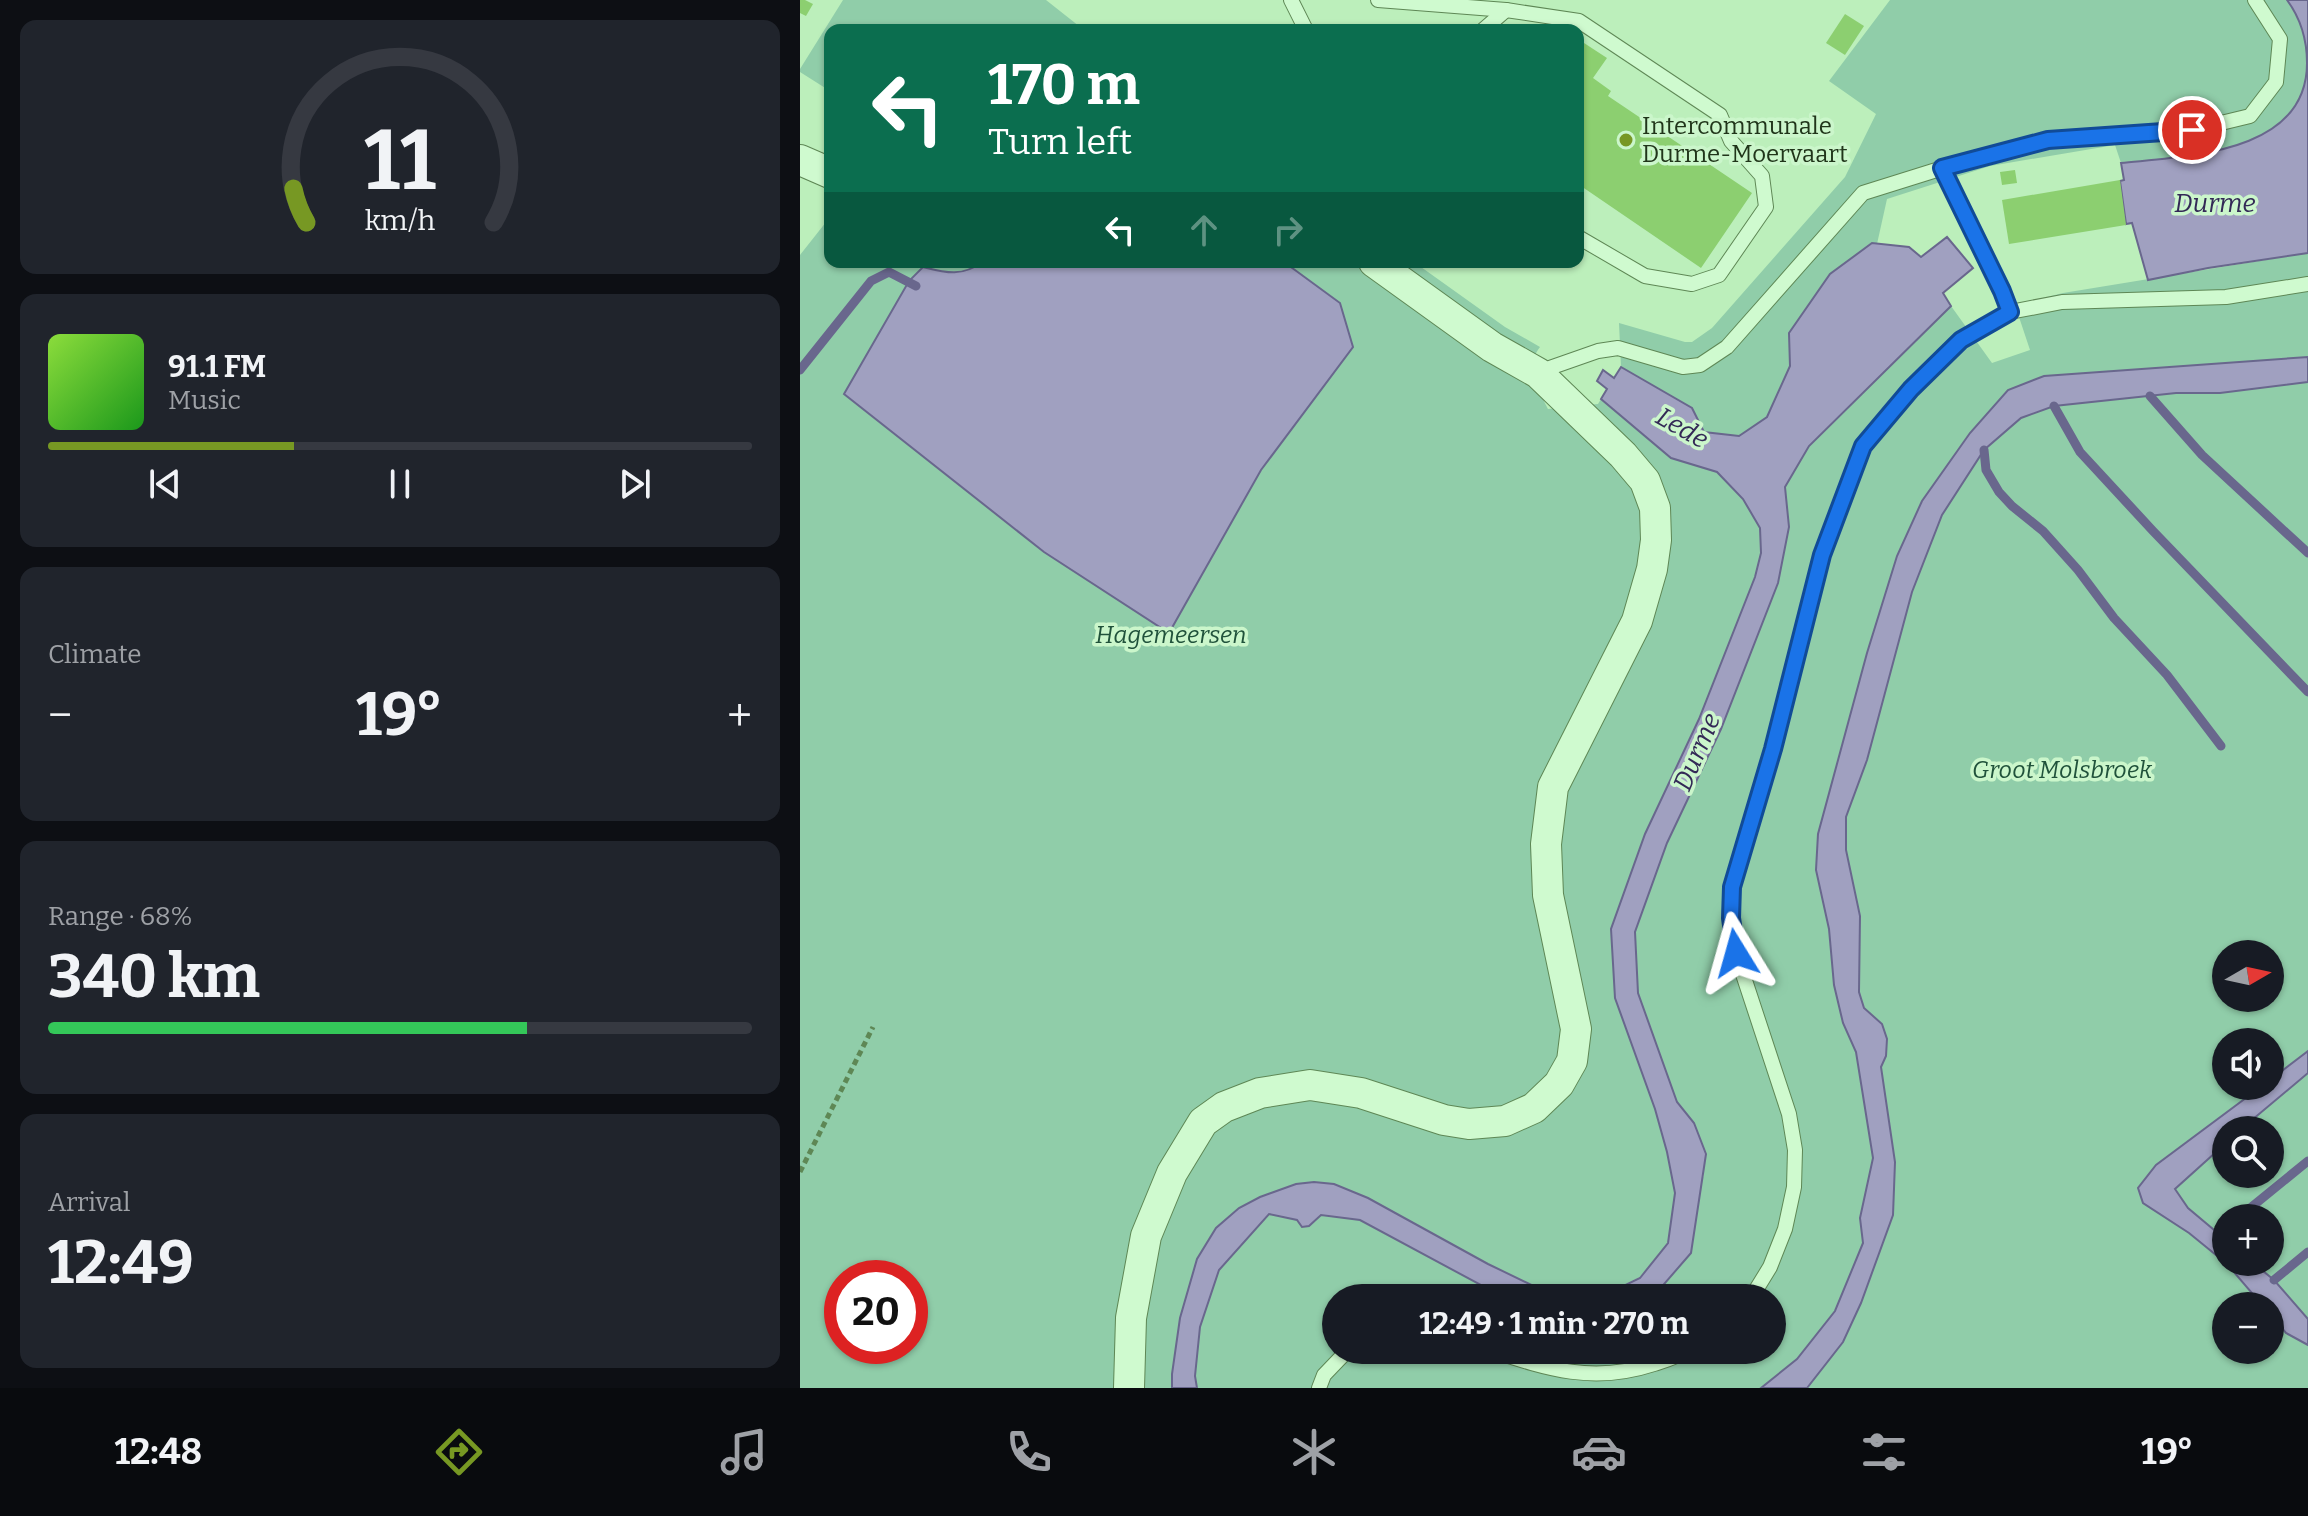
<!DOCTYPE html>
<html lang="en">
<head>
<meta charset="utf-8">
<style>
  body { margin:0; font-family:Bitter,serif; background:#20242c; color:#f1f3f6; height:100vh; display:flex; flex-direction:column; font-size:30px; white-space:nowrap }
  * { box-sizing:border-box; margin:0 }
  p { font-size:26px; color:#9ea1a6 }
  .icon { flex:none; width:44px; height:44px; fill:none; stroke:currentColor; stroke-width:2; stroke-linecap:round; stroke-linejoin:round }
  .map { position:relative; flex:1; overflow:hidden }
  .panel { display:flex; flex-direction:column; gap:20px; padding:20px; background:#0d0f14; width:800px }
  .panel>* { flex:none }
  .top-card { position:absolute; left:24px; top:24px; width:760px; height:244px; border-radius:16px; box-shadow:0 2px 6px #0004; background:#0b6e4f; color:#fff; overflow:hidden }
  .needle { width:52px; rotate:81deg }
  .tools { position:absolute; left:1412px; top:940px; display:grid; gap:16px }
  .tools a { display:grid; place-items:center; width:72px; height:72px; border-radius:50%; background:#171b24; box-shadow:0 2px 6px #0004; font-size:40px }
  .speed { position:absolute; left:24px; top:1260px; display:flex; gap:16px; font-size:40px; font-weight:700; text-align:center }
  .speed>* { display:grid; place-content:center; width:104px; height:104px; border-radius:50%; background:#171b24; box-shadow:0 2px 6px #0004; line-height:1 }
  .speed .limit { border:12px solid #d22; background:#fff; color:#111 }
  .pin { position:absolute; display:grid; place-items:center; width:68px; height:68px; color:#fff; margin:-34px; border:4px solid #fff; border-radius:50%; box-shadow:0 2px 8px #0007 }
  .me { position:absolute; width:88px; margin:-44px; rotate:352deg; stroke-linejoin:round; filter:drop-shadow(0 0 6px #0008) }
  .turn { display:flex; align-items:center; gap:28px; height:168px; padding:0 32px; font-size:36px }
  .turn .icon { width:104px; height:104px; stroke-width:2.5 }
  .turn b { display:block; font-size:56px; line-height:68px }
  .lanes { display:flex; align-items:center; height:76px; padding:0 32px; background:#0003; justify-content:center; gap:40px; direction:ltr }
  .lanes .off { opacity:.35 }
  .big { font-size:60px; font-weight:700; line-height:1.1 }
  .panel .tile { flex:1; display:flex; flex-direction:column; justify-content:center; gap:12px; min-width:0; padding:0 28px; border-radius:16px; background:#20242c }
  .panel .dial { align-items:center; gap:0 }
  .dial svg { height:208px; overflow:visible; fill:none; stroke:#363941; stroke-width:7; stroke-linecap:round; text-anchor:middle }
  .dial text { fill:#f1f3f6; stroke:none }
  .song { display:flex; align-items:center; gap:24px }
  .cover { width:96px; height:96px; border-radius:12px; background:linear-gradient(135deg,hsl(90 70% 55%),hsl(120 70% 35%)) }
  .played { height:8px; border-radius:4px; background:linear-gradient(90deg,#779823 35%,#363941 35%) }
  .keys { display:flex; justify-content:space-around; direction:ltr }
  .heat { display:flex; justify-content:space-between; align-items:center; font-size:44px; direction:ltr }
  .charge { height:12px; border-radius:6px; background:linear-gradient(90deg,#34c759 68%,#363941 0) }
  .trip { position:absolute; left:522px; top:1284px; width:464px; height:80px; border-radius:40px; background:#171b24; box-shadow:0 2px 6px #0004; font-weight:700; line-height:80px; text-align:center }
  .dock { display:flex; height:128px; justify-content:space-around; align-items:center; background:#090b0e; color:#9ea1a6 }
  .dock .icon { width:56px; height:56px }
  .dock .active { color:#779823 }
  .dock b { font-size:36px; color:#f1f3f6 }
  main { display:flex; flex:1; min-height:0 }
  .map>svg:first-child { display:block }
  .green { fill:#90cda9; fill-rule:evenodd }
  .water { fill:#a0a0c0; stroke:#69678d; stroke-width:2 }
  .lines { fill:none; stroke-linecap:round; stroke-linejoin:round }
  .stream { stroke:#69678d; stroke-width:9 }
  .building { fill:#8ccf70 }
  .service-casing { stroke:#5e8755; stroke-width:16 }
  .minor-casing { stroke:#5e8755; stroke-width:32 }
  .path { stroke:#5e8755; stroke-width:5; stroke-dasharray:6 4; stroke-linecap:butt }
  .service { stroke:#cffacf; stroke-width:14 }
  .minor { stroke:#cffacf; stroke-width:30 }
  .route-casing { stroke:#114b97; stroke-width:20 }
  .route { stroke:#1a73e8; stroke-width:14 }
  .poi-dot { fill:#779823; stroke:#cbf6cb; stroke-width:3 }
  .labels { text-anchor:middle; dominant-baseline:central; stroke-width:7; stroke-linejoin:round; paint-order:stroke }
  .poi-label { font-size:24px; fill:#20351a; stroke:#cbf6cb; text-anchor:start }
  .park-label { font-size:24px; font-style:italic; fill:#20523b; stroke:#cbf6cb }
  .water-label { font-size:26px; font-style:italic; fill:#332956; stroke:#cbf6cb }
</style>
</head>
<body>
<main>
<section class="panel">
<div class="tile dial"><svg viewBox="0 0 100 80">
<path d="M14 69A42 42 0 1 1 86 69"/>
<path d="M14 69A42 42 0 0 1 9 56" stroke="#779823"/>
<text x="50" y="56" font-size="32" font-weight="700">11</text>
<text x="50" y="72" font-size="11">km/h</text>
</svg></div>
<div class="tile">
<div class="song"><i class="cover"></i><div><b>91.1 FM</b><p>Music</p></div></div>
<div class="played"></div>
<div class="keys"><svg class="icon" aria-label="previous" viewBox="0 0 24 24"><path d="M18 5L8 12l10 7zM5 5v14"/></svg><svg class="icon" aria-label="pause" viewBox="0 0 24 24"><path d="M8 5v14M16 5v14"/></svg><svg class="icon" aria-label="next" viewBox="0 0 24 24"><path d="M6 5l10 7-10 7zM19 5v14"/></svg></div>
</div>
<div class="tile"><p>Climate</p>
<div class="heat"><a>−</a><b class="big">19°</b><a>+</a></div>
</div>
<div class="tile"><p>Range · 68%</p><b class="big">340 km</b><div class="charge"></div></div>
<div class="tile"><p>Arrival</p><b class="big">12:49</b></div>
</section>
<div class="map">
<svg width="1508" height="1388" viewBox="0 0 1508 1388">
  <rect width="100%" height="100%" fill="#bcefbb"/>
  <g class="green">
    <polygon points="43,0 246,0 284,30 30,30 30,91 0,72 0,69"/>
    <path d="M1090,0H1487C1501,19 1507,39 1507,63C1507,154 1387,156 1321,163L1315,145L1190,166L1087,199L1077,244L989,333L990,366L967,417L939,437L904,432L892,408L821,367L819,323L885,342H892L912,328L1045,177L1076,114L1029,81Z"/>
    <path d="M30,217V262H614L705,327L740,347C724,367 738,389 748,409L798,404L801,399L871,457L917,472L943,499L960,528L961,553L955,577L899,719L845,834L811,929L815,998L855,1109L867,1152L875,1193L868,1243L840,1277L803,1296L770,1297L744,1291L688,1264L568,1198L534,1184H496L416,1228L397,1259L380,1318L372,1374V1388H0V255ZM42,1278H110V1346H42Z"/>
    <path d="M1508,253V1388H397L395,1376L400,1327L419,1270L469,1214L515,1221L520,1215L559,1220L705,1298H536V1350H972V1298H852L856,1296L899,1192L904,1174L894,1123L877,1102L838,993L835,933L867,843L921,729L978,583L989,527L985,487L1009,446L1151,306L1192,363L1230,350L1215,305L1263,293ZM1426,954H1470V998H1426ZM1426,1042H1470V1086H1426ZM1426,1130H1470V1174H1426ZM1426,1218H1470V1262H1426ZM1426,1306H1470V1350H1426Z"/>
  </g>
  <g class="water">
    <path d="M1487,0H1508V253L1408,268L1348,280L1332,223L1326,224L1320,181L1324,180L1321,163C1387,156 1507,154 1507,63C1507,39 1501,19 1487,0Z"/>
    <polygon points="1147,237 1173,268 1143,293 1151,306 1009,446 985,487 989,527 978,583 921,729 867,843 835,932 838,993 877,1102 894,1123 906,1154 891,1253 852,1298 705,1298 560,1220 521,1215 509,1226 502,1227 497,1220 469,1214 419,1270 400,1327 395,1376 397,1388 372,1388 372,1374 380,1318 397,1259 416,1228 439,1208 460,1197 496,1184 514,1182 534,1184 568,1198 688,1264 744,1291 770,1297 803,1296 840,1278 868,1243 875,1193 867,1152 855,1109 815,998 811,929 845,834 899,719 955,577 961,553 960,528 943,499 917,472 871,458 801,399 807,389 797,381 803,370 814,378 821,367 892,408 904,432 939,436 967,417 990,366 989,333 1030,274 1072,243 1109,247 1121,257"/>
    <path d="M183,262H484L540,303L553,347L461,470L369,633L244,552L44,394L109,281L123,267C147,273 161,277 183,262Z"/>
    <polygon points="1508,357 1508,382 1420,393 1376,393 1254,406 1221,418 1184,450 1142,515 1112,592 1067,760 1046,817 1046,850 1060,916 1059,992 1064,1008 1082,1024 1087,1039 1086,1056 1081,1067 1095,1162 1093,1215 1061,1303 1043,1342 1007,1388 961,1388 997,1359 1035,1311 1063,1243 1060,1218 1073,1158 1056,1052 1043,1023 1034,985 1029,929 1016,870 1018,834 1067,653 1097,556 1122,501 1170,433 1208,390 1244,376"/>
    <polygon points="1508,1051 1508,1073 1440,1130 1426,1130 1426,1143 1375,1189 1388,1208 1426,1240 1426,1262 1452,1262 1474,1280 1508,1319 1508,1345 1486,1333 1470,1314 1470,1306 1463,1306 1427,1264 1389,1233 1343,1203 1338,1188 1356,1165 1462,1086 1470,1086 1470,1080"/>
  </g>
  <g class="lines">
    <g class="stream">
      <polyline points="0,370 71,281 89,272 116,286"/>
      <polyline points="1350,396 1402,455 1508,553"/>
      <polyline points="1254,406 1280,452 1353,531 1508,692"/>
      <polyline points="1184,450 1186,470 1199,492 1212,506 1243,531 1278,570 1314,618 1367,675 1421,746"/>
      <polyline points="1438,1218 1508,1161"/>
      <polyline points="1419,1234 1426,1228"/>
      <polyline points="1474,1280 1508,1252"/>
    </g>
  </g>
  <g class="building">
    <polygon points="0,0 5,0 13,4 6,16 0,13"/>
    <polygon points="1045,14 1064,26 1045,55 1026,43"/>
    <polygon points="784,43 807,58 793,78 811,91 808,96 952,193 901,268 778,184 778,53"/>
    <polygon points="1215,170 1217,183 1202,185 1200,172"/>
    <polygon points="1320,180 1326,225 1209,244 1202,200"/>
  </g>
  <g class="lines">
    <g class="service-casing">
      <g id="service">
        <polyline points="491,0 506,30"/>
        <polyline points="578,0 706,10 779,21 920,115 931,141 962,176 966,207 919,275 892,284 845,276 778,237"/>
        <polyline points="683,30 706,10"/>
        <polyline points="1142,168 1202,291 1210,312"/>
        <polyline points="738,372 798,351 818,348 883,367 900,365 927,347 1063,193 1178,157 1248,140 1392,130 1450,116 1476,82 1480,39 1455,0"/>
        <polyline points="951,1298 970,1267 985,1229 994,1187 995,1150 989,1114 936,953 931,918 932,887 973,749 1022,555 1063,446 1111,389 1161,340 1210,312 1262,302 1426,297 1508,284"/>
        <path d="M690,1350C748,1369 793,1384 854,1364C866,1360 877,1357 888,1350"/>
        <polyline points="519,1388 524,1375 548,1350"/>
      </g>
    </g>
    <g class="minor-casing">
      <g id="minor">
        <polyline points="0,160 30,173"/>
        <polyline points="329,1388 331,1318 346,1236 372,1173 403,1122 424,1107 460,1093 510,1085 561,1093 644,1120 669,1124 705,1121 734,1108 759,1084 772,1061 776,1029 748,895 746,844 753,787 837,621 852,569 856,540 855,508 845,481 823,455 738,373 692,347 574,262"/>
      </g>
    </g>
    <polyline class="path" points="0,1172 73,1027"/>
    <use href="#service" class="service"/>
    <use href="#minor" class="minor"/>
  </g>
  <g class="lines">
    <g class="route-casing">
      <polyline id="route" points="936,953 931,918 932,887 973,749 1022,555 1063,446 1111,389 1161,340 1210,312 1202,291 1142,168 1248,140 1392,130"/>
    </g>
    <use href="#route" class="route"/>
  </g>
  <circle class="poi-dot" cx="826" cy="140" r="8"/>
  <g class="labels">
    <g class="poi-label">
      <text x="842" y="126">Intercommunale<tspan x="842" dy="28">Durme-Moervaart</tspan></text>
    </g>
    <g class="park-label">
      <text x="371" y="635">Hagemeersen</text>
      <text x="1262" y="770">Groot Molsbroek</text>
    </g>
    <g class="water-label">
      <text x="1415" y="203">Durme</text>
      <text transform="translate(882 428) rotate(30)">Lede</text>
      <text transform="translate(897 752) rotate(-67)">Durme</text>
    </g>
  </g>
</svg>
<div class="tools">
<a><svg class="needle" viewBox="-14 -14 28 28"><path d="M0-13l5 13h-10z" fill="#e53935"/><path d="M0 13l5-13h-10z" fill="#9ea1a6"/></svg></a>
<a><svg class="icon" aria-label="sound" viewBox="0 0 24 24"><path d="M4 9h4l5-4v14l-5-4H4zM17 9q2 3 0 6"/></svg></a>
<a><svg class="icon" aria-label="search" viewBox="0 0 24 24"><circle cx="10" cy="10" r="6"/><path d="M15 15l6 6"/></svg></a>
<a>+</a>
<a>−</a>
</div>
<div class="speed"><div class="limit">20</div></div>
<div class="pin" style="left:1392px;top:130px;background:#d93025"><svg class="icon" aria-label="arrive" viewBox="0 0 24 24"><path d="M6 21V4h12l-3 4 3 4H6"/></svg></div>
<svg class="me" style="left:936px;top:953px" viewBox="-20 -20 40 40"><path d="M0-17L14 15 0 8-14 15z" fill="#1a73e8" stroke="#fff" stroke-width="4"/></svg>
<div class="trip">12:49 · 1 min · 270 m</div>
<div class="top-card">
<div class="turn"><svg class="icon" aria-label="left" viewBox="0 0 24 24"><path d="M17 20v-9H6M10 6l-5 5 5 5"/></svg><div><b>170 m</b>Turn left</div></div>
<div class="lanes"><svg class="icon" aria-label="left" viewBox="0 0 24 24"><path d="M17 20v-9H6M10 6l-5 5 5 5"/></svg><svg class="icon off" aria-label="ahead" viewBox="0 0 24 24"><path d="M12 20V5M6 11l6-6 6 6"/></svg><svg class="icon off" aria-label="right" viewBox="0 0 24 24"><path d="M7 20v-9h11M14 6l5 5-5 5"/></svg></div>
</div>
</div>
</main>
<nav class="dock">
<b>12:48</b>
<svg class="icon active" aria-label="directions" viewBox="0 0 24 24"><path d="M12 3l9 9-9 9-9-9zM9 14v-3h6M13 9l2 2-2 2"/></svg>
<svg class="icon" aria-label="music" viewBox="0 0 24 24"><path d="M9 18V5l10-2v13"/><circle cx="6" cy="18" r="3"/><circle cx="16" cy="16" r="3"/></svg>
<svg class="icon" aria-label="phone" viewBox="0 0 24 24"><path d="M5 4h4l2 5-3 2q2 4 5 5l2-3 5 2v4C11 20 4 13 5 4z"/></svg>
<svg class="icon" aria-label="climate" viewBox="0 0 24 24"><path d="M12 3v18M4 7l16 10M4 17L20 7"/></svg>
<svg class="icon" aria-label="car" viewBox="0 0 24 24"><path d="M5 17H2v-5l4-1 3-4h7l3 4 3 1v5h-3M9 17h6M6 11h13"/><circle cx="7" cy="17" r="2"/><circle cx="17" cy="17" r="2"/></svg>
<svg class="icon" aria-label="filters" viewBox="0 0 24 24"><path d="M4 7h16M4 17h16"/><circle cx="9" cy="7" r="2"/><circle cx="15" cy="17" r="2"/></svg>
<b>19°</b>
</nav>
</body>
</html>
